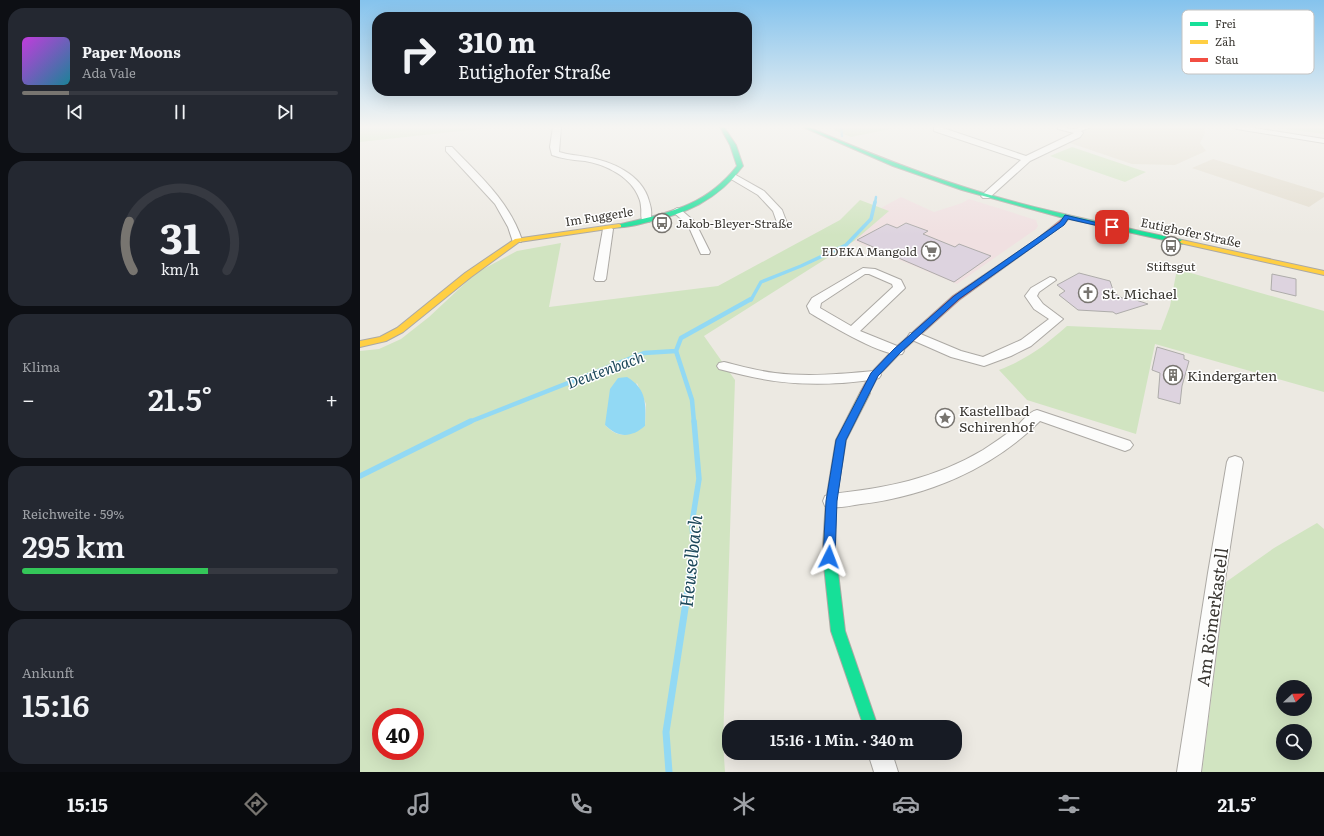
<!DOCTYPE html>
<html lang="de">
<head>
<meta charset="utf-8">
<style>
  body { margin:0; font-family:Literata,serif; background:#242831; color:#f1f3f6; height:100vh; display:flex; flex-direction:column; font-size:15px; white-space:nowrap }
  * { box-sizing:border-box; margin:0 }
  p { font-size:13px; color:#9ea1a6 }
  .icon { flex:none; width:22px; height:22px; fill:none; stroke:currentColor; stroke-width:2; stroke-linecap:round; stroke-linejoin:round }
  .map { position:relative; flex:1; overflow:hidden }
  .drawer { display:flex; flex-direction:column; gap:8px; padding:8px; background:#0d0f14; width:360px }
  .drawer>* { flex:none }
  .hud { position:absolute; left:12px; top:12px; width:380px; height:84px; border-radius:16px; box-shadow:0 4px 16px #0002; background:#171b24; color:#f1f3f6; overflow:hidden }
  .needle { width:26px; rotate:68deg }
  .tools { position:absolute; left:916px; top:680px; display:grid; gap:8px }
  .tools a { display:grid; place-items:center; width:36px; height:36px; border-radius:50%; background:#171b24; box-shadow:0 4px 16px #0002; font-size:20px }
  .speed { position:absolute; left:12px; top:708px; display:flex; gap:8px; font-size:20px; font-weight:700; text-align:center }
  .speed>* { display:grid; place-content:center; width:52px; height:52px; border-radius:50%; background:#171b24; box-shadow:0 4px 16px #0002; line-height:1 }
  .speed .limit { border:6px solid #d22; background:#fff; color:#111 }
  .pin { position:absolute; display:grid; place-items:center; width:34px; height:34px; color:#fff; margin:-17px; border-radius:8px; box-shadow:0 2px 6px #0006 }
  .me { position:absolute; width:44px; margin:-22px; rotate:3deg; stroke-linejoin:round; filter:drop-shadow(0 0 3px #0008) }
  .turn { display:flex; align-items:center; gap:14px; height:84px; padding:0 20px; font-size:18px }
  .turn .icon { width:52px; height:52px; stroke-width:2.5 }
  .turn b { display:block; font-size:28px; line-height:34px }
  .big { font-size:30px; font-weight:600; line-height:1.1 }
  .drawer .card { flex:1; display:flex; flex-direction:column; justify-content:center; gap:6px; min-width:0; padding:0 14px; border-radius:16px; background:#242831 }
  .drawer .dial { align-items:center; gap:0 }
  .dial svg { height:104px; overflow:visible; fill:none; stroke:#363941; stroke-width:7; stroke-linecap:round; text-anchor:middle }
  .dial text { fill:#f1f3f6; stroke:none }
  .song { display:flex; align-items:center; gap:12px }
  .cover { width:48px; height:48px; border-radius:6px; background:linear-gradient(135deg,hsl(290 70% 55%),hsl(190 70% 35%)) }
  .played { height:4px; border-radius:2px; background:linear-gradient(90deg,#787570 15%,#363941 15%) }
  .keys { display:flex; justify-content:space-around; direction:ltr }
  .heat { display:flex; justify-content:space-between; align-items:center; font-size:22px; direction:ltr }
  .charge { height:6px; border-radius:3px; background:linear-gradient(90deg,#34c759 59%,#363941 0) }
  .trip { position:absolute; left:362px; top:720px; width:240px; height:40px; border-radius:16px; background:#171b24; box-shadow:0 4px 16px #0002; font-weight:600; line-height:40px; text-align:center }
  .tabs { display:flex; height:64px; justify-content:space-around; align-items:center; background:#090b0e; color:#9ea1a6 }
  .tabs .icon { width:28px; height:28px }
  .tabs .on { color:#787570 }
  .tabs b { font-size:18px; color:#f1f3f6 }
  main { display:flex; flex:1; min-height:0 }
  .map>svg:first-child { display:block }
  .commercial { fill:#f0e0e1 }
  .built { fill:#e3ddcf }
  .green { fill:#d1e4c1; fill-rule:evenodd }
  .water { fill:#92d9f4 }
  .lines { fill:none; stroke-linecap:round; stroke-linejoin:round }
  .stream-far4 { stroke:#92d9f4; stroke-width:2.5 }
  .stream-far3 { stroke:#92d9f4; stroke-width:3.5 }
  .stream-far2 { stroke:#92d9f4; stroke-width:4.5 }
  .stream-far1 { stroke:#92d9f4; stroke-width:5.5 }
  .stream { stroke:#92d9f4; stroke-width:7 }
  .building { fill:#ddd3df; stroke:#aeacaa }
  .street-casing { stroke:#aca9a4; stroke-width:2 }
  .fast-casing { stroke:#aca9a4; stroke-width:2 }
  .slow-casing { stroke:#aca9a4; stroke-width:2 }
  .jam-casing { stroke:#aca9a4; stroke-width:2 }
  .street { fill:#fcfcfb; fill-rule:evenodd }
  .fast { fill:#16e098; fill-rule:evenodd }
  .slow { fill:#ffcf43; fill-rule:evenodd }
  .jam { fill:#f24e42; fill-rule:evenodd }
  .route { fill:#1a73e8; stroke:#114b97 }
  .labels { text-anchor:middle; dominant-baseline:central; stroke-width:3; stroke-linejoin:round; paint-order:stroke }
  .far-street-label { font-size:12px; fill:#3a3732; stroke:#fff }
  .far-poi-label { font-size:12px; fill:#3a3732; stroke:#fff; text-anchor:start }
  .poi-label { font-size:14px; fill:#3a3732; stroke:#fff; text-anchor:start }
  .water-label { font-size:15px; font-style:italic; fill:#1d495b; stroke:#fff }
  .near-street-label { font-size:17px; fill:#3a3732; stroke:#fff }
  .near-water-label { font-size:18px; font-style:italic; fill:#1d495b; stroke:#fff }
  .key { fill:#fff; stroke:#c4c3c2; stroke-width:1 }
  .key-label { font-size:11px; fill:#3a3732 }
</style>
</head>
<body>
<main>
<section class="drawer">
<div class="card">
<div class="song"><i class="cover"></i><div><b>Paper Moons</b><p>Ada Vale</p></div></div>
<div class="played"></div>
<div class="keys"><svg class="icon" aria-label="previous" viewBox="0 0 24 24"><path d="M18 5L8 12l10 7zM5 5v14"/></svg><svg class="icon" aria-label="pause" viewBox="0 0 24 24"><path d="M8 5v14M16 5v14"/></svg><svg class="icon" aria-label="next" viewBox="0 0 24 24"><path d="M6 5l10 7-10 7zM19 5v14"/></svg></div>
</div>
<div class="card dial"><svg viewBox="0 0 100 80">
<path d="M14 69A42 42 0 1 1 86 69"/>
<path d="M14 69A42 42 0 0 1 11 31" stroke="#787570"/>
<text x="50" y="56" font-size="32" font-weight="700">31</text>
<text x="50" y="72" font-size="11">km/h</text>
</svg></div>
<div class="card"><p>Klima</p>
<div class="heat"><a>−</a><b class="big">21.5°</b><a>+</a></div>
</div>
<div class="card"><p>Reichweite · 59%</p><b class="big">295 km</b><div class="charge"></div></div>
<div class="card"><p>Ankunft</p><b class="big">15:16</b></div>
</section>
<div class="map">
<svg width="964" height="772" viewBox="0 0 964 772">
  <rect width="100%" height="100%" fill="#ece9e2"/>
  <polygon class="commercial" points="541,197 574,212 602,203 609,199 676,220 678,226 676,229 597,284 494,241 528,211 521,208"/>
  <g class="built">
    <polygon points="728,127 844,127 845,133 840,143 846,151 815,165 772,164 707,142 721,129"/>
    <polygon points="853,159 964,193 964,197 949,207 832,168"/>
  </g>
  <g class="green">
    <polygon points="0,127 137,127 0,142"/>
    <polygon points="479,127 527,127 530,129 491,137 474,130"/>
    <polygon points="912,127 964,127 964,134"/>
    <polygon points="712,147 786,172 765,182 690,156"/>
    <path d="M500,200L529,211L494,241L344,336L375,380L363,743L365,772H0V351L19,349L41,339L69,317L116,273L157,251L201,243L189,307L358,286L480,220ZM277,383L286,404L285,426C268,434 261,441 245,425ZM21,717H55V751H21Z"/>
    <path d="M817,269L964,311V392L795,344L776,434L667,400L639,370C669,358 683,347 707,326L801,330L810,306Z"/>
    <path d="M957,523L964,529V772H842L866,582L914,548ZM923,687H945V709H923ZM923,731H945V753H923Z"/>
  </g>
  <path class="water" d="M267,377C287,389 286,404 285,426C271,438 258,438 245,425L250,389L258,378Z"/>
  <g class="lines">
    <g class="stream-far4">
      <polyline points="481,127 482,136"/>
      <polyline points="515,203 516,197"/>
    </g>
    <polyline class="stream-far3" points="391,300 401,282 441,266 486,245 511,219 515,202"/>
    <g class="stream-far2">
      <polyline points="316,351 332,400 334,422"/>
      <polyline points="109,422 284,353 316,351 321,338 391,299"/>
    </g>
    <g class="stream-far1">
      <polyline points="0,476 111,421"/>
      <polyline points="330,577 334,553 332,523 339,479 334,421"/>
    </g>
    <polyline class="stream" points="309,772 306,732 330,576"/>
  </g>
  <g class="building">
    <polygon points="546,223 568,231 563,234 595,247 599,244 631,256 594,282 497,240 527,224 537,228"/>
    <polygon points="719,273 750,281 754,293 764,299 767,297 788,304 756,314 753,312 718,310 699,295 705,291 697,285"/>
    <polygon points="912,274 936,279 936,296 911,290"/>
    <polygon points="797,347 824,355 824,359 829,361 822,386 820,404 798,398 800,373 792,370"/>
  </g>
  <g class="lines">
    <g class="street-casing">
      <g id="street">
        <path d="M193,127H201L199,152C208,155 217,155 226,157C251,161 282,174 289,201C291,207 293,216 289,222H283C280,217 282,212 281,207C281,201 278,195 275,190C265,174 243,164 225,161C214,160 203,159 192,155L190,147Z"/>
        <polygon points="574,127 580,127 666,156 714,133 698,129 698,127 715,129 721,127 731,127 721,131 723,133 720,137 670,161 629,198 623,198 621,196 623,194 661,160 574,131"/>
        <polygon points="873,127 888,127 964,139 964,143 877,129"/>
        <path d="M86,147H92C120,176 149,201 162,240L161,242H153L148,227L135,204L86,151Z"/>
        <polygon points="374,174 404,191 422,210 428,226 427,228 419,228 413,211 398,195 371,179 370,177 371,175"/>
        <polygon points="317,208 320,209 335,222 350,252 349,254 341,254 340,252 328,225 312,211"/>
        <polygon points="248,226 253,229 246,279 244,281 236,281 234,279 243,229"/>
        <path d="M503,268L515,269L541,280L545,288L543,290L500,331L542,348L544,351L542,354C524,358 467,323 450,313L447,306L452,298ZM505,274H509L532,284L533,287L491,326L460,308L461,303Z"/>
        <polygon points="690,277 694,278 696,280 679,292 677,296 683,304 703,319 671,346 651,356 624,366 591,357 550,339 548,336 550,333 558,333 601,351 623,357 661,340 689,319 674,309 665,296 671,288"/>
        <path d="M364,362C381,366 398,371 415,373C448,377 481,374 514,371L519,372L521,375L519,378C507,381 494,382 482,383C435,386 404,381 359,369L357,366L359,363Z"/>
        <path d="M677,410L770,441L773,445L770,449L765,451L680,421C632,469 567,496 501,504C489,506 476,509 465,506L463,501L465,496L471,494C526,488 574,479 623,450C634,443 645,435 656,427C663,421 668,412 677,410Z"/>
        <polygon points="875,456 881,458 883,462 866,573 841,772 817,772 848,573 867,462 869,458"/>
        <polygon points="508,753 532,753 538,772 514,772"/>
      </g>
    </g>
    <g class="fast-casing">
      <g id="fast">
        <path d="M360,127H364L376,145L383,166C357,201 325,214 284,223C276,225 265,228 257,227V225C306,213 344,208 377,166L370,145Z"/>
        <path d="M443,127H448C499,149 550,170 604,187C675,210 749,224 822,240L825,242L822,244L700,217L602,190L533,166Z"/>
        <polygon points="469,542 473,544 475,547 485,631 518,727 504,727 471,631 463,557 463,547 465,544"/>
      </g>
    </g>
    <g class="slow-casing">
      <g id="slow">
        <polygon points="259,224 261,225 261,227 159,242 111,277 43,332 26,341 0,347 0,341 20,337 37,328 105,273 155,239"/>
        <polygon points="822,240 964,271 964,275 820,243 819,242"/>
        <polygon points="505,390 510,393 486,440 476,501 475,547 473,550 469,552 465,550 463,547 466,501 476,440 500,393"/>
      </g>
    </g>
    <g class="jam-casing">
      <polygon id="jam" points="707,215 710,217 704,224 599,300 540,353 518,376 508,395 502,395 500,393 511,373 534,349 593,296 676,240"/>
    </g>
    <use href="#street" class="street"/>
    <use href="#fast" class="fast"/>
    <use href="#slow" class="slow"/>
    <use href="#jam" class="jam"/>
  </g>
  <linearGradient id="sky" x2="0" y2="1"><stop stop-color="#85c3ed"/><stop offset="0.54" stop-color="#f6f5f2"/><stop offset="1" stop-color="#f6f5f2" stop-opacity="0"/></linearGradient>
  <rect width="964" height="235" fill="url(#sky)"/>
  <polygon class="route" points="705,215 755,227 752,229 708,219 704,225 680,242 599,299 540,353 518,376 486,440 477,501 475,557 473,560 469,562 465,560 463,557 466,501 476,440 511,373 534,349 594,296 676,239 700,222"/>
  <defs>
    <g id="bus-ring" transform="scale(1)"><circle r="9.5" fill="#fff" stroke="#787570" stroke-width="1.5"/><path d="M-5-6H5V4H4V6H2V4H-2V6H-4V4H-5ZM-3.5-4V0h7V-4ZM-3.5 1.2v1.5H-2V1.2ZM2 1.2v1.5H3.5V1.2Z" fill="#787570"/></g>
    <g id="supermarket-ring" transform="scale(1)"><circle r="9.5" fill="#fff" stroke="#787570" stroke-width="1.5"/><path d="M-6-5.5h2.5l.6 2H6L4.5 2H-2.5L-4.4-4H-6ZM-1.5 3.2a1.3 1.3 0 1 0 .1 0ZM3 3.2a1.3 1.3 0 1 0 .1 0Z" fill="#787570"/></g>
    <g id="church-ring" transform="scale(1)"><circle r="9.5" fill="#fff" stroke="#787570" stroke-width="1.5"/><path d="M-1.2-6h2.4v3.5h3.3v2.4h-3.3V6h-2.4V-.1h-3.3v-2.4h3.3Z" fill="#787570"/></g>
    <g id="building-ring" transform="scale(1)"><circle r="9.5" fill="#fff" stroke="#787570" stroke-width="1.5"/><path d="M-4-6H4V6H1V3H-1V6H-4ZM-2.5-4.3h1.7v1.8h-1.7ZM.8-4.3h1.7v1.8H.8ZM-2.5-1h1.7V.8h-1.7ZM.8-1h1.7V.8H.8Z" fill="#787570"/></g>
    <g id="sight-ring" transform="scale(1)"><circle r="9.5" fill="#fff" stroke="#787570" stroke-width="1.5"/><path d="M0-6L1.8-2.2L6-1.7L2.9 1.2L3.7 5.4L0 3.3L-3.7 5.4L-2.9 1.2L-6-1.7L-1.8-2.2Z" fill="#787570"/></g>
  </defs>
  <g fill-rule="evenodd">
    <use href="#bus-ring" x="302" y="223"/>
    <use href="#bus-ring" x="811" y="246"/>
    <use href="#supermarket-ring" x="571" y="251"/>
    <use href="#church-ring" x="728" y="293"/>
    <use href="#building-ring" x="813" y="375"/>
    <use href="#sight-ring" x="585" y="418"/>
  </g>
  <g class="labels">
    <g class="far-street-label">
      <text transform="translate(239 216) rotate(-9)">Im Fuggerle</text>
      <text transform="translate(831 232) rotate(12)">Eutighofer Straße</text>
    </g>
    <g class="far-poi-label">
      <text x="316" y="223">Jakob-Bleyer-Straße</text>
      <text x="557" y="251" text-anchor="end">EDEKA Mangold</text>
      <text x="811" y="266" text-anchor="middle">Stiftsgut</text>
    </g>
    <g class="poi-label">
      <text x="742" y="293">St. Michael</text>
      <text x="827" y="375">Kindergarten</text>
      <text x="599" y="410">Kastellbad<tspan x="599" dy="16">Schirenhof</tspan></text>
    </g>
    <g class="water-label">
      <text transform="translate(245 369) rotate(-20)">Deutenbach</text>
    </g>
    <g class="near-street-label">
      <text transform="translate(851 617) rotate(-82)">Am Römerkastell</text>
    </g>
    <g class="near-water-label">
      <text transform="translate(330 561) rotate(-84)">Heuselbach</text>
    </g>
  </g>
  <rect x="822" y="10" width="132" height="64" rx="6" class="key"/>
  <rect x="830" y="22" width="18" height="4" fill="#16e098"/>
  <rect x="830" y="40" width="18" height="4" fill="#ffcf43"/>
  <rect x="830" y="58" width="18" height="4" fill="#f24e42"/>
  <g class="key-label">
    <text x="855" y="28">Frei</text>
    <text x="855" y="46">Zäh</text>
    <text x="855" y="64">Stau</text>
  </g>
</svg>
<div class="tools">
<a><svg class="needle" viewBox="-14 -14 28 28"><path d="M0-13l5 13h-10z" fill="#e53935"/><path d="M0 13l5-13h-10z" fill="#9ea1a6"/></svg></a>
<a><svg class="icon" aria-label="search" viewBox="0 0 24 24"><circle cx="10" cy="10" r="6"/><path d="M15 15l6 6"/></svg></a>
</div>
<div class="speed"><div class="limit">40</div></div>
<div class="pin" style="left:752px;top:227px;background:#d93025"><svg class="icon" aria-label="arrive" viewBox="0 0 24 24"><path d="M6 21V4h12l-3 4 3 4H6"/></svg></div>
<svg class="me" style="left:469px;top:557px" viewBox="-20 -20 40 40"><path d="M0-17L14 15 0 8-14 15z" fill="#1a73e8" stroke="#fff" stroke-width="4"/></svg>
<div class="trip">15:16 · 1 Min. · 340 m</div>
<div class="hud">
<div class="turn"><svg class="icon" aria-label="right" viewBox="0 0 24 24"><path d="M7 20v-9h11M14 6l5 5-5 5"/></svg><div><b>310 m</b>Eutighofer Straße</div></div>
</div>
</div>
</main>
<nav class="tabs">
<b>15:15</b>
<svg class="icon on" aria-label="directions" viewBox="0 0 24 24"><path d="M12 3l9 9-9 9-9-9zM9 14v-3h6M13 9l2 2-2 2"/></svg>
<svg class="icon" aria-label="music" viewBox="0 0 24 24"><path d="M9 18V5l10-2v13"/><circle cx="6" cy="18" r="3"/><circle cx="16" cy="16" r="3"/></svg>
<svg class="icon" aria-label="phone" viewBox="0 0 24 24"><path d="M5 4h4l2 5-3 2q2 4 5 5l2-3 5 2v4C11 20 4 13 5 4z"/></svg>
<svg class="icon" aria-label="climate" viewBox="0 0 24 24"><path d="M12 3v18M4 7l16 10M4 17L20 7"/></svg>
<svg class="icon" aria-label="car" viewBox="0 0 24 24"><path d="M5 17H2v-5l4-1 3-4h7l3 4 3 1v5h-3M9 17h6M6 11h13"/><circle cx="7" cy="17" r="2"/><circle cx="17" cy="17" r="2"/></svg>
<svg class="icon" aria-label="filters" viewBox="0 0 24 24"><path d="M4 7h16M4 17h16"/><circle cx="9" cy="7" r="2"/><circle cx="15" cy="17" r="2"/></svg>
<b>21.5°</b>
</nav>
</body>
</html>
